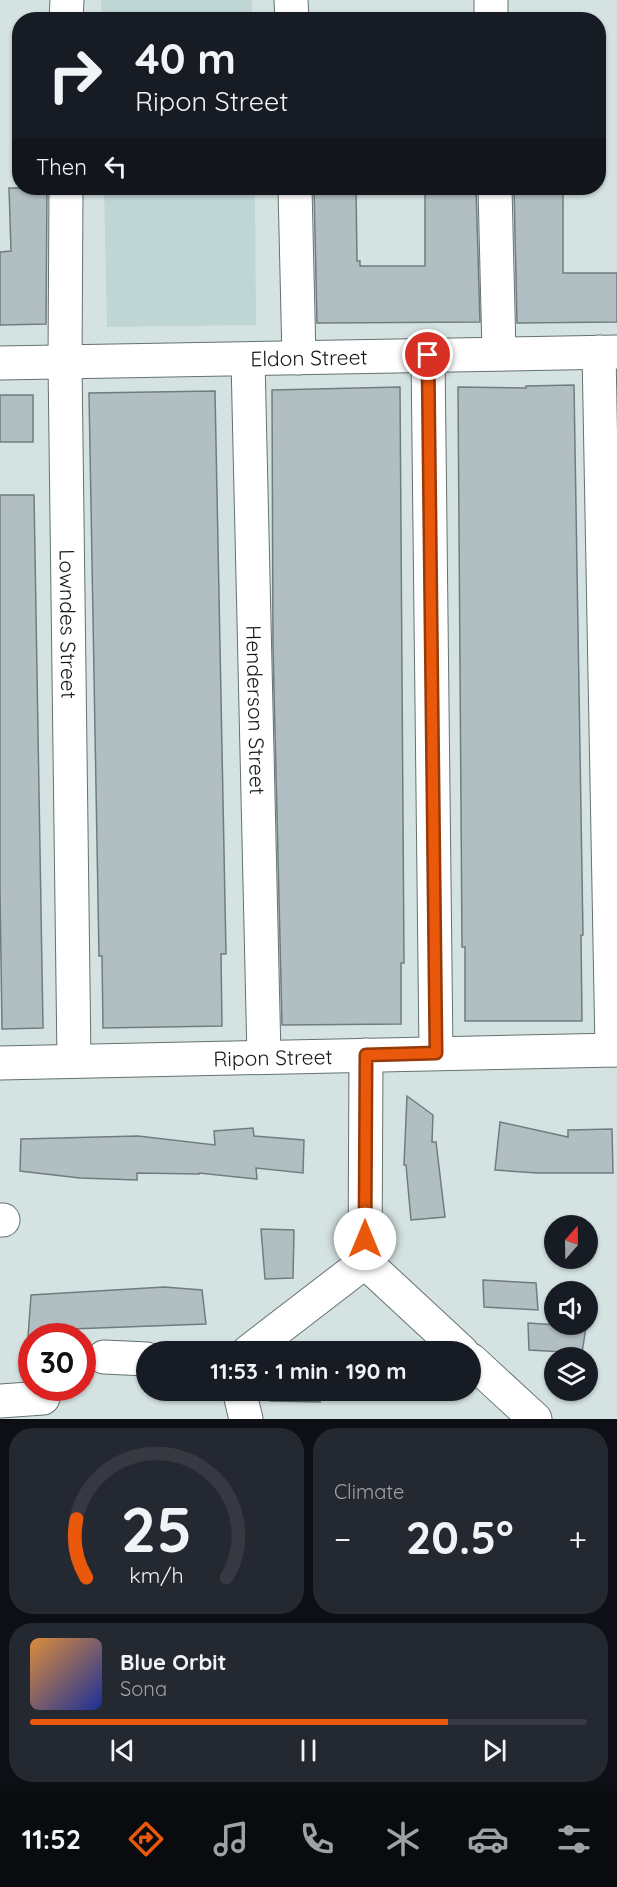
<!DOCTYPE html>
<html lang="en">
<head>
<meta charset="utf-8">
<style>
  body { margin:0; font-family:Quicksand,sans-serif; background:#242831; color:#f1f3f6; height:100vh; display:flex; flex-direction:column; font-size:22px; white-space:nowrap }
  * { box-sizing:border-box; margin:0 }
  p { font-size:20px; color:#9ea1a6 }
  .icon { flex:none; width:33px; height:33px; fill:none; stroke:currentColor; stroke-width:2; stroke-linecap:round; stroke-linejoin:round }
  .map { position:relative; height:1419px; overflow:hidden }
  .drawer { display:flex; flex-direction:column; gap:9px; padding:9px; background:#0d0f14; flex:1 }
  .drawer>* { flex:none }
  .banner { position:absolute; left:12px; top:12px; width:594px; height:183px; border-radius:24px; box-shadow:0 2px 4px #0004; background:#171b24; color:#f1f3f6; overflow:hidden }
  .needle { width:39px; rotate:20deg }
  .fabs { position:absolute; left:544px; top:1215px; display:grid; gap:12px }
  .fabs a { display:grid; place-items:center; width:54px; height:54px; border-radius:50%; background:#171b24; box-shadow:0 2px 4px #0004; font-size:30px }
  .speed { position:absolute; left:18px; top:1323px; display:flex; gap:12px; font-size:30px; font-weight:700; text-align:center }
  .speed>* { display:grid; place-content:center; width:78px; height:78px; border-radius:50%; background:#171b24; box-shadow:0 2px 4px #0004; line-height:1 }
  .speed .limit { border:9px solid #d22; background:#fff; color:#111 }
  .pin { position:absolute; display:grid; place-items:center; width:51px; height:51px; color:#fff; margin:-26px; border:3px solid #fff; border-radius:50%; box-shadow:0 2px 6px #0007 }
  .me { position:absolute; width:66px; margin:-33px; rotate:0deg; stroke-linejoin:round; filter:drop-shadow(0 0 4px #0008) }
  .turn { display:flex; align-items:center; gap:21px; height:126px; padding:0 24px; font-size:27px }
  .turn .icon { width:78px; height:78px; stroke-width:2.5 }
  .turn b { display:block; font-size:42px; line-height:51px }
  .then { display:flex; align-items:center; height:57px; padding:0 24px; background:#0003; gap:12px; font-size:22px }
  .big { font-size:45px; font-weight:700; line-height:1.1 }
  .drawer .tile { flex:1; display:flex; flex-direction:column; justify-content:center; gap:9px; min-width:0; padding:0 21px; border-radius:24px; background:#242831 }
  .drawer .dial { align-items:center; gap:0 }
  .dial svg { height:156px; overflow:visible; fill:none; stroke:#363941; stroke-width:7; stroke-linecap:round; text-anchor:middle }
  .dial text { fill:#f1f3f6; stroke:none }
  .song { display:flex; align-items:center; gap:18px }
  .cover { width:72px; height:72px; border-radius:9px; background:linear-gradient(135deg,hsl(30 70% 55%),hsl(230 70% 35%)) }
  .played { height:6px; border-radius:3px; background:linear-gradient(90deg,#ea580c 75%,#363941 75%) }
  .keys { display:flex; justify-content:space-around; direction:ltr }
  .heat { display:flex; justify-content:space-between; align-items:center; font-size:33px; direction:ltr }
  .drawer .tiles { flex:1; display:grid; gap:9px; grid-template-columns:1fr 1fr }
  .tile:last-child { grid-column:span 2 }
  .trip { position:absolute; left:136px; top:1341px; width:345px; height:60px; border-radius:30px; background:#171b24; box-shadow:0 2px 4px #0004; font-weight:700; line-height:60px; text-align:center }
  .tabs { display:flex; height:96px; justify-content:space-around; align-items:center; background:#090b0e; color:#9ea1a6 }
  .tabs .icon { width:42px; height:42px }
  .tabs .active { color:#ea580c }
  .tabs b { font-size:27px; color:#f1f3f6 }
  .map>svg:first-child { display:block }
  .built { fill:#bfd6d5 }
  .building { fill:#b1bfc2; stroke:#707d80; stroke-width:1.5 }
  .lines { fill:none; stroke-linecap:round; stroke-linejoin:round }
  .minor-casing { stroke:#647271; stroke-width:35 }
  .minor { stroke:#fff; stroke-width:33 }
  .route-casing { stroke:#983908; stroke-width:15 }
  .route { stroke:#ea580c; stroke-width:10 }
  .labels { text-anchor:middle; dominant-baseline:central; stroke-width:6; stroke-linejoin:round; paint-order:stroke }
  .street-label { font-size:21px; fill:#131818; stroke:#e1f0ef }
</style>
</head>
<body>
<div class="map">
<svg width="617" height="1419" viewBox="0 0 617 1419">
  <rect width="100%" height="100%" fill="#d4e3e2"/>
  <g class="built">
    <polygon points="101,0 252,0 252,19 102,19"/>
    <polygon points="104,188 255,188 256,325 107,327"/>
  </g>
  <g class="building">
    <polygon points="9,188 47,188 46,324 0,325 0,252 11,251"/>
    <polygon points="314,188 356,188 357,261 360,261 360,266 425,266 425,188 476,188 480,322 317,323"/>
    <polygon points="514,188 563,188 563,273 617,273 617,322 517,323"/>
    <polygon points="574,385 583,935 581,935 582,1021 465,1021 465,947 462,947 458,387 526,388 526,386"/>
    <polygon points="400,387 404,963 401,963 401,1024 282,1025 273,647 272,390"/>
    <polygon points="215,391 226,954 221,954 222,1026 103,1028 102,956 99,956 89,393"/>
    <rect x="0" y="395" width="33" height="47"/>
    <polygon points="0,495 34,495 43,1028 2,1029 0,890"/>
    <polygon points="407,1096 433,1115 432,1142 436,1142 445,1217 411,1220 406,1165 404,1165"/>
    <polygon points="500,1122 568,1137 568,1130 612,1129 613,1173 537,1173 495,1170"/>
    <polygon points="253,1128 254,1136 304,1140 303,1173 256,1168 257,1179 199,1173 199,1174 137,1173 137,1180 80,1178 20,1171 21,1139 138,1136 215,1145 214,1131"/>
    <polygon points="261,1229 294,1230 293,1278 265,1279"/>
    <polygon points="483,1280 536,1283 538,1310 484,1307"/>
    <polygon points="164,1287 202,1290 206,1324 71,1329 71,1336 28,1337 31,1295"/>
    <polygon points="528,1323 586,1327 582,1353 529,1350"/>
    <polygon points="284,1390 322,1390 320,1402 271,1401"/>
  </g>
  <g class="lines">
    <g class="minor-casing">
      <g id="minor">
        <polyline points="291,0 292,20"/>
        <polyline points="491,0 491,20"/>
        <polyline points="66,20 67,0"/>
        <path id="s1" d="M66,188L65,363L74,1061"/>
        <polyline points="295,188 299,358"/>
        <polyline points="495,188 499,353"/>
        <polyline points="599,352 612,1050"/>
        <polyline points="428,355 436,1053"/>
        <path id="s2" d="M248,360L264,1057"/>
        <path id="s3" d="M0,363L617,352"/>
        <polyline points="366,1055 365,1262 462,1352"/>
        <path id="s4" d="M0,1063L617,1050"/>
        <polyline points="0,1220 3,1220"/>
        <polyline points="248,1352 365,1262"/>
        <polyline points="104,1357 147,1359"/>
        <polyline points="471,1360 535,1419"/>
        <polyline points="239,1390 246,1419"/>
        <polyline points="0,1401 43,1398"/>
      </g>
    </g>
    <use href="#minor" class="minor"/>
  </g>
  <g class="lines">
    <g class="route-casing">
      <polyline id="route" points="365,1239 366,1055 436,1053 428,355"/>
    </g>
    <use href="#route" class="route"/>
  </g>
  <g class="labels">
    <g class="street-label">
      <text stroke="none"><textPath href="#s3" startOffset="309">Eldon Street</textPath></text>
      <text stroke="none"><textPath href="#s1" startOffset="436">Lowndes Street</textPath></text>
      <text stroke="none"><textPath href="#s2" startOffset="350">Henderson Street</textPath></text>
      <text stroke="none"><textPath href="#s4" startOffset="273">Ripon Street</textPath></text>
    </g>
  </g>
</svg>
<div class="fabs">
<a><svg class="needle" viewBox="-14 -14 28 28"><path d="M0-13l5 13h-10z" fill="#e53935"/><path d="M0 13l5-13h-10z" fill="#9ea1a6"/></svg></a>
<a><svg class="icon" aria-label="sound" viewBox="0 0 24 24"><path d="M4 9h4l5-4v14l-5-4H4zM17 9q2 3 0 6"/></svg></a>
<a><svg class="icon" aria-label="layers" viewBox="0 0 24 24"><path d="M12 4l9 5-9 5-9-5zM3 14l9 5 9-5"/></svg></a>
</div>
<div class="speed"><div class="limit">30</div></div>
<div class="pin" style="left:428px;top:355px;background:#d93025"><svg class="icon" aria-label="arrive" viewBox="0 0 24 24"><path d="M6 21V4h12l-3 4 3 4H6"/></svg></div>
<svg class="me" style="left:365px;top:1239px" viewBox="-20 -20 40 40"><circle r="19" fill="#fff"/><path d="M0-13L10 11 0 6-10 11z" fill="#ea580c"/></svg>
<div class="trip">11:53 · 1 min · 190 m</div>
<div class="banner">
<div class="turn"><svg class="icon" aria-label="right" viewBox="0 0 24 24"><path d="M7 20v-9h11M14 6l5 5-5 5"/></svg><div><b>40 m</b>Ripon Street</div></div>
<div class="then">Then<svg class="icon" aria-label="left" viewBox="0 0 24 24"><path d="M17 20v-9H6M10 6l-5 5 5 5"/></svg></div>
</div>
</div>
<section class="drawer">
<div class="tiles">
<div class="tile dial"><svg viewBox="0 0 100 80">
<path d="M14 69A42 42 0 1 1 86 69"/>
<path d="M14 69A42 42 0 0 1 9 39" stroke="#ea580c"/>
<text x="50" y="56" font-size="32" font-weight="700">25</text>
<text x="50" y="72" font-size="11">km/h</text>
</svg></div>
<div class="tile"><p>Climate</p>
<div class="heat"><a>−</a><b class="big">20.5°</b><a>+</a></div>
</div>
<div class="tile">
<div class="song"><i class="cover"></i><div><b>Blue Orbit</b><p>Sona</p></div></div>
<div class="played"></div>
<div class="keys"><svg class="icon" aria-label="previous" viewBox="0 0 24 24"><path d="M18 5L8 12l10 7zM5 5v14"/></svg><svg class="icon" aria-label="pause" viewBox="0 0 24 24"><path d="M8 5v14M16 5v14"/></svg><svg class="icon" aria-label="next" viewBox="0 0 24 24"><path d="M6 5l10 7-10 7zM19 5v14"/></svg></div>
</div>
</div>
</section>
<nav class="tabs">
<b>11:52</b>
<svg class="icon active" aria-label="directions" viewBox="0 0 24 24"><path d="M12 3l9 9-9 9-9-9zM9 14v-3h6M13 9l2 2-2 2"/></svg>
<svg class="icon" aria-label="music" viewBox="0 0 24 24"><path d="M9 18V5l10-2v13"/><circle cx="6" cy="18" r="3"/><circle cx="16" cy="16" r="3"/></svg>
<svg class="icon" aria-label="phone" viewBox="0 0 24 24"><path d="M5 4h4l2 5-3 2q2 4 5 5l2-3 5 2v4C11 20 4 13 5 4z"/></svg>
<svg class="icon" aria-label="climate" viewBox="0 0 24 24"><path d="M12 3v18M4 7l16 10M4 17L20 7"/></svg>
<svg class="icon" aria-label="car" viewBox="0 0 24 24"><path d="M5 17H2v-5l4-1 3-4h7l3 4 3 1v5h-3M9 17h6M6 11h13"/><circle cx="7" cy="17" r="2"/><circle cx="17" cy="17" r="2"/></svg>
<svg class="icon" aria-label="filters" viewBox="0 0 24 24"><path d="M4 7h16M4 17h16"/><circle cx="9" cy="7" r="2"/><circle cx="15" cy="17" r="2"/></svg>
</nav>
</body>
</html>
